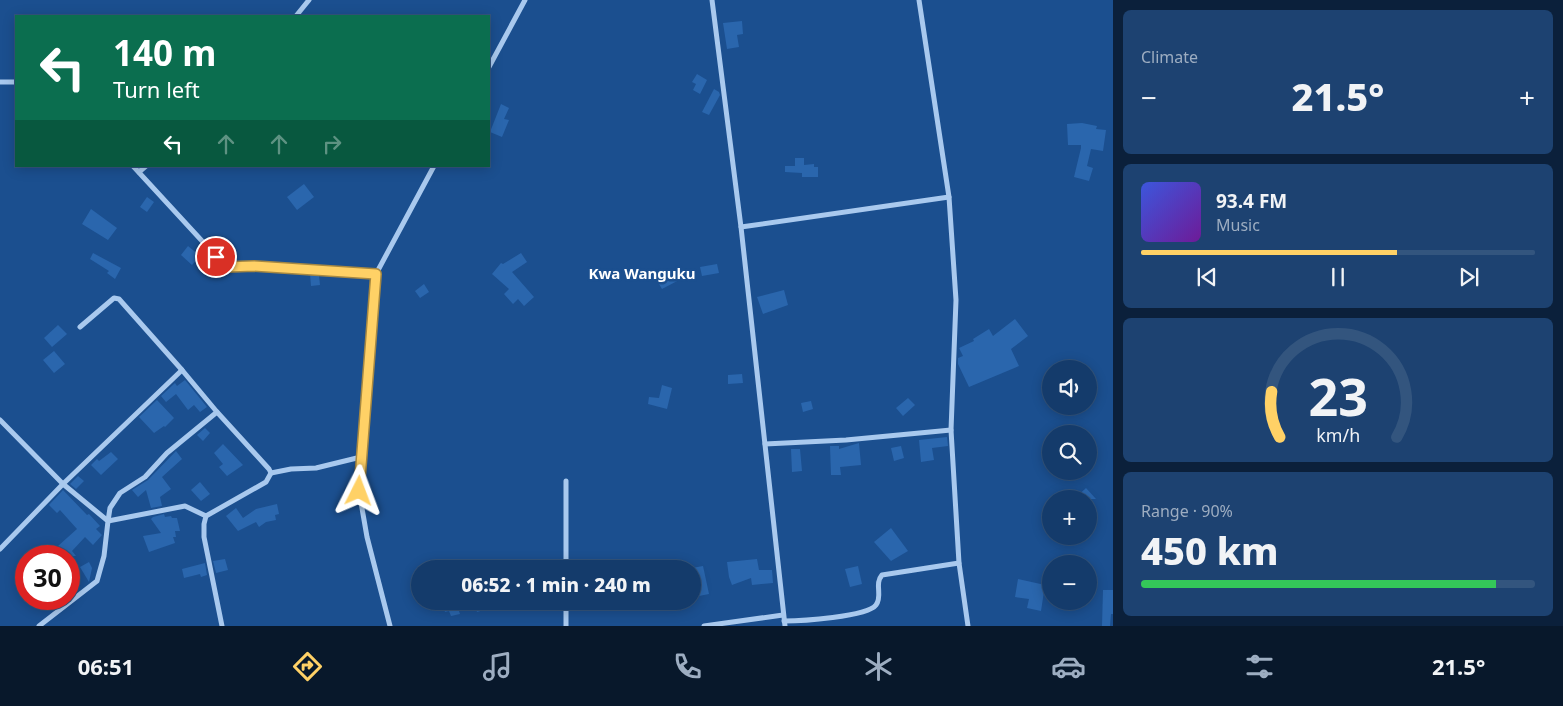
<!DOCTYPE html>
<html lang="en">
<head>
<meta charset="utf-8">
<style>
  body { margin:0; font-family:"Noto Sans",sans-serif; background:#1d4271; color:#f1f3f6; height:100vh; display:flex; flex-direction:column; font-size:19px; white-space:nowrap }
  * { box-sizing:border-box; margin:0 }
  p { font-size:16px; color:#9dadc1 }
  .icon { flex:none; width:28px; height:28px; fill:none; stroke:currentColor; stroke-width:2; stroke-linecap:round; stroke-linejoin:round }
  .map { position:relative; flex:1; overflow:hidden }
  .drawer { display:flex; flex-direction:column; gap:10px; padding:10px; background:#0b203b; width:450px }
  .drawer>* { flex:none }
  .guide { position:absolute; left:15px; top:15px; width:475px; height:152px; border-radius:0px; box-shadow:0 2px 12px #0003,0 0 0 1px #33557e; background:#0b6e4f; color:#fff; overflow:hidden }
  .fabs { position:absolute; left:1042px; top:360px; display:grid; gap:10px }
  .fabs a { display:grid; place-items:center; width:55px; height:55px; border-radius:50%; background:#143b6b; box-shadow:0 2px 12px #0003,0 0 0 1px #33557e; font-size:25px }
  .speed { position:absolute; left:15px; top:545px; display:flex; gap:10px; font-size:25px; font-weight:700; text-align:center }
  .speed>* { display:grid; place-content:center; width:65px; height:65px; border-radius:50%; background:#143b6b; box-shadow:0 2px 12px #0003,0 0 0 1px #33557e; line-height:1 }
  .speed .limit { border:8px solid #d22; background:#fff; color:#111 }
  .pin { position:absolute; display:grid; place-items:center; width:42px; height:42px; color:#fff; margin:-21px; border:2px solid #fff; border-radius:50%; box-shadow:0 1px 5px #0007 }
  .me { position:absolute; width:55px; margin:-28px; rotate:3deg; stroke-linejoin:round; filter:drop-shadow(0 0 4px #0008) }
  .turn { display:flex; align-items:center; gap:18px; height:105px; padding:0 15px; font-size:22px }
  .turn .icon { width:65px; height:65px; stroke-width:2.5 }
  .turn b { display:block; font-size:35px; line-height:42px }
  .lanes { display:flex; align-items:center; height:48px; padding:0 15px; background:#0003; justify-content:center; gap:25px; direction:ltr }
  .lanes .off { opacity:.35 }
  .big { font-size:38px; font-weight:800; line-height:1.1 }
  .drawer .tile { flex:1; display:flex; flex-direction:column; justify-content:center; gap:8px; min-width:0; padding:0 18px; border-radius:8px; background:#1d4271 }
  .drawer .dial { align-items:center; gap:0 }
  .dial svg { height:130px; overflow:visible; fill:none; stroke:#33557e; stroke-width:7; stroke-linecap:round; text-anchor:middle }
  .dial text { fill:#f1f3f6; stroke:none }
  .song { display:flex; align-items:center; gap:15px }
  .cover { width:60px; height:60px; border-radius:8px; background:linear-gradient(135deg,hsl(230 70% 55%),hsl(280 70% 35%)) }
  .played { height:5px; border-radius:2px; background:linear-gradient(90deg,#ffd166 65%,#33557e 65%) }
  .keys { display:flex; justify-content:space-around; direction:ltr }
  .heat { display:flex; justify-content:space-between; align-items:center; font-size:28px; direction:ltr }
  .charge { height:8px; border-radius:4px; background:linear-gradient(90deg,#34c759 90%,#33557e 0) }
  .trip { position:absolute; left:411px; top:560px; width:290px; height:50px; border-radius:25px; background:#143b6b; box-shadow:0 2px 12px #0003,0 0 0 1px #33557e; font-weight:800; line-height:50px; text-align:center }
  .dock { display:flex; height:80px; justify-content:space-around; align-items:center; background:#08182b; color:#9dadc1 }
  .dock .icon { width:35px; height:35px }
  .dock .on { color:#ffd166 }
  .dock b { font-size:22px; color:#f1f3f6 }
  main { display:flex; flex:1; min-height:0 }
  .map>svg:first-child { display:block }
  .building { fill:#2a66ad }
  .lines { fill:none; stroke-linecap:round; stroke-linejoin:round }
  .street { stroke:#a9c9ee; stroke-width:5 }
  .route-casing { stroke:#a68842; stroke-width:12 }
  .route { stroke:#ffd166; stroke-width:9 }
  .labels { text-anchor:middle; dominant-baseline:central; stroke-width:5; stroke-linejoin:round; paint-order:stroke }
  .quarter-label { font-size:15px; font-weight:bold; fill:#fff; stroke:#1b4f8f }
</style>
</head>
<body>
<main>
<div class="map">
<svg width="1113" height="626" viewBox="0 0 1113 626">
  <rect width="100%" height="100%" fill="#1b4f8f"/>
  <g class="building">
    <polygon points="742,21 743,34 737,35 739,47 727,49 723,23"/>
    <polygon points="697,74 707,80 700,94 693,90 696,84 692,82"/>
    <polygon points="714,89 719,92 720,95 709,115 702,112"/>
    <polygon points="501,104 509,108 504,119 509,120 502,137 490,132"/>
    <polygon points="1082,123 1097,126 1096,129 1106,130 1103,151 1091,149 1087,166 1093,168 1089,181 1074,177 1081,148 1081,145 1068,145 1067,124"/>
    <polygon points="795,158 804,158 804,165 814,164 814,167 818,167 818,177 802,177 802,173 785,172 785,166 795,166"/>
    <polygon points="304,184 314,197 297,210 287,197"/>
    <polygon points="147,197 154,202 147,212 140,207"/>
    <polygon points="91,209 117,228 108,240 82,224"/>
    <polygon points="188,246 200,256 192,265 181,255"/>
    <polygon points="93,253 121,268 115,279 107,273 109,271 90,259"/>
    <polygon points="521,253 527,262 512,272 534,297 524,306 518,299 513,304 504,294 509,289 492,274 501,263 503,264"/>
    <polygon points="717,264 719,273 702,276 700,267"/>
    <polygon points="676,269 681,279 662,289 656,279"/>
    <polygon points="310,274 319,275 320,285 311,286"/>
    <polygon points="424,284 429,292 420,298 415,291"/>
    <polygon points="784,290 788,305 763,314 757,297"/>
    <polygon points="1015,319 1028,336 1011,349 1019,366 969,387 958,364 958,358 963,356 959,348 974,341 973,339 989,329 993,336"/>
    <polygon points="58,325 67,334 52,347 44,338"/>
    <polygon points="54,351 65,364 54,373 43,360"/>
    <polygon points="742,374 743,383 728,384 728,375"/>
    <polygon points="185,380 207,407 200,412 194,405 188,410 176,394 166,402 161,396 175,383 177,386"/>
    <polygon points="662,385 672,388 667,409 648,404 649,397 659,398"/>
    <polygon points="908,398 915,405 903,416 896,408"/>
    <polygon points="157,400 174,418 165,427 164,426 154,433 139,417"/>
    <polygon points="811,401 813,409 803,412 801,403"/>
    <polygon points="205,428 210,433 203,441 197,435"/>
    <polygon points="947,437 948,446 932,448 934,460 921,462 919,440"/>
    <polygon points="859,443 861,465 840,467 841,475 831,475 830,446 839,446 839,449"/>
    <polygon points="223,444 243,465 227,476 219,467 223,464 214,453"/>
    <polygon points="901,446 904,458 894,461 891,448"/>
    <polygon points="791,449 800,449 802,471 792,472"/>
    <polygon points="176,451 182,459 162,477 171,489 160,497 162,506 151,508 146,490 138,497 132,490 148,480"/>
    <polygon points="111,452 118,459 101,475 91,465 97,459 99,461"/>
    <polygon points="78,476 84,481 76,489 70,484"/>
    <polygon points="200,482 210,494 201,501 191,490"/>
    <polygon points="1086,488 1096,499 1074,499"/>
    <polygon points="63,490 87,515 89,514 100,526 96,529 102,535 93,545 85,537 72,551 76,556 64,556 58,546 77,529 60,510 57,513 49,505"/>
    <polygon points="277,504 279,514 275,515 276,520 266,522 259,527 256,522 238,531 226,516 236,508 243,518 256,509"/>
    <polygon points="164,514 165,517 171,516 172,518 177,518 180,531 175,531 176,537 173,537 175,543 149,552 143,536 161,533 151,519 153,517"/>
    <polygon points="891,528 908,551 891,561 874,542"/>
    <polygon points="225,559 228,570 216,573 213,561"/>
    <polygon points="757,559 759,570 772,570 773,583 752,585 751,578 732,585 729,577 727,562"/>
    <polygon points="89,562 92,568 89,582 80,567"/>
    <polygon points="205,563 207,575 201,577 200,574 184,578 182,569"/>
    <polygon points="703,566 709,594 699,596 696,577 692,577 692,568"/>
    <polygon points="858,566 862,584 850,587 845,569"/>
    <polygon points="1018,579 1045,585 1041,611 1027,608 1029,599 1015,597"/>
    <polygon points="1103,590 1113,590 1113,614 1111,614 1110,626 1102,626"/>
    <polygon points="442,601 473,601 473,602 458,608 460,614 451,616 449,611 445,612"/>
    <polygon points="474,601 485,601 487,609 477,612"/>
  </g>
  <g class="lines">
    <g class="street">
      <polyline points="712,0 741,227 785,626"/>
      <polyline points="919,0 949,197 956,300 951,430 959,563 968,626"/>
      <polyline points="296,16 309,0"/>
      <polyline points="489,67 525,0"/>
      <polyline points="0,82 16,82"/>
      <polyline points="133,166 226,267 254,266 376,274"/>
      <polyline points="139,172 146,166"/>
      <polyline points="741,227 949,197"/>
      <polyline points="80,327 114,298 119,299 182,370 217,412 269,469 271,473 266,482 206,516 204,524 204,537 222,626"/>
      <polyline points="0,420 63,484 108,521 104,556 97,581 39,626"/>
      <polyline points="765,444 846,440 951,430"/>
      <polyline points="271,473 291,469 316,468 361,457"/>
      <polyline points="206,516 185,506 108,521 110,508 120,493 145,477 167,453 217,412"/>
      <polyline points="0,549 63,484 182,370"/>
      <polyline points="566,569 566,481"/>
      <path d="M784,621C800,621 867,617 876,605C883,596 874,584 882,575L959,563"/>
      <polyline points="390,626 367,537 359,491 376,274 434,166"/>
      <polyline points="566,626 566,601"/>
      <polyline points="704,626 783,615"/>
    </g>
  </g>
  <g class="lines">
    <g class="route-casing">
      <polyline id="route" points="216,257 226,267 254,266 376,274 359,491"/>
    </g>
    <use href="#route" class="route"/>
  </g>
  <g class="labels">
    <g class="quarter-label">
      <text x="642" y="273">Kwa Wanguku</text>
    </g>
  </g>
</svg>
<div class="fabs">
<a><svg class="icon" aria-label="sound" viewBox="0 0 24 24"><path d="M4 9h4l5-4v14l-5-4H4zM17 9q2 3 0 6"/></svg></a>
<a><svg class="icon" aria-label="search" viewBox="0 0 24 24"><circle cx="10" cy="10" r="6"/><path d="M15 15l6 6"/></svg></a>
<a>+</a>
<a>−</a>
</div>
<div class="speed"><div class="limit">30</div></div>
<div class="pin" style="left:216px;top:257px;background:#d93025"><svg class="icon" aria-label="arrive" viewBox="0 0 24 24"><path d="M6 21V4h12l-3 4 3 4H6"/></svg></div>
<svg class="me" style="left:359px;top:491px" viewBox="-20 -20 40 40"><path d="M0-17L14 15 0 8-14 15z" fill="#ffd166" stroke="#fff" stroke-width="4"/></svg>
<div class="trip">06:52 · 1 min · 240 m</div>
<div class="guide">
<div class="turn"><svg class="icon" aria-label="left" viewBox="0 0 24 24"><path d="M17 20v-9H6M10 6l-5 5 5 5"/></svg><div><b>140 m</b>Turn left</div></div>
<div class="lanes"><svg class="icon" aria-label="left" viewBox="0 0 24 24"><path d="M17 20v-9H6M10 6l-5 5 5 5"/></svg><svg class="icon off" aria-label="ahead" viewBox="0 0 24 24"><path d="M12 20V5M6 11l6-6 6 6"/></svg><svg class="icon off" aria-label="ahead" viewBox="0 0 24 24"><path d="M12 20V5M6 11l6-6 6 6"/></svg><svg class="icon off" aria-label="right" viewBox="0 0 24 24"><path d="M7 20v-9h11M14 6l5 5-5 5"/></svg></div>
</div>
</div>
<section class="drawer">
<div class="tile"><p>Climate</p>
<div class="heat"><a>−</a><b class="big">21.5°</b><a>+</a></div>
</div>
<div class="tile">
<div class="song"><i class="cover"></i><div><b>93.4 FM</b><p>Music</p></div></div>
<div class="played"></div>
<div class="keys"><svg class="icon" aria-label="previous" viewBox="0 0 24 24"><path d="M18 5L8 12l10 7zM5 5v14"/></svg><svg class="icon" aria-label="pause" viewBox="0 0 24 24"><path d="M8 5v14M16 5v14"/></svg><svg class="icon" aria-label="next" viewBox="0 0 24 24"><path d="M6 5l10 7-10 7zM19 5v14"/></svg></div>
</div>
<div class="tile dial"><svg viewBox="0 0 100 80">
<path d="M14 69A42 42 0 1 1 86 69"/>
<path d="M14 69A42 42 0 0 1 9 41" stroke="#ffd166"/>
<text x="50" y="56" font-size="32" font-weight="700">23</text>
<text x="50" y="72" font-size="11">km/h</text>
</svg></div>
<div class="tile"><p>Range · 90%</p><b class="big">450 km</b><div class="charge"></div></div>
</section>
</main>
<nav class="dock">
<b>06:51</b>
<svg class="icon on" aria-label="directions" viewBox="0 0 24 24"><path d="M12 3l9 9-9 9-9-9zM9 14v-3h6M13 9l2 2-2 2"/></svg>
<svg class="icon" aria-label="music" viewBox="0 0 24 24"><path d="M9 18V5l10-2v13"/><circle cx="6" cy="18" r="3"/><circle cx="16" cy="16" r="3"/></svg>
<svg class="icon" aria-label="phone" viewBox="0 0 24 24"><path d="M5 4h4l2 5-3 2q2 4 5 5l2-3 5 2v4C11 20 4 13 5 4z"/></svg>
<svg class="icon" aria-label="climate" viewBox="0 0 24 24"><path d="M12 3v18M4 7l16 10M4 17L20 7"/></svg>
<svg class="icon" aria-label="car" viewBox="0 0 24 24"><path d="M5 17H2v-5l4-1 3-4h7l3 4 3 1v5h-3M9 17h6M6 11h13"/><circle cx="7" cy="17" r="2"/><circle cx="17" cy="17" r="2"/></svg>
<svg class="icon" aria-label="filters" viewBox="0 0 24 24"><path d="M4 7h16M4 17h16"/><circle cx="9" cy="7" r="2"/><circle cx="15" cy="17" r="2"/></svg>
<b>21.5°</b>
</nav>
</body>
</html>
